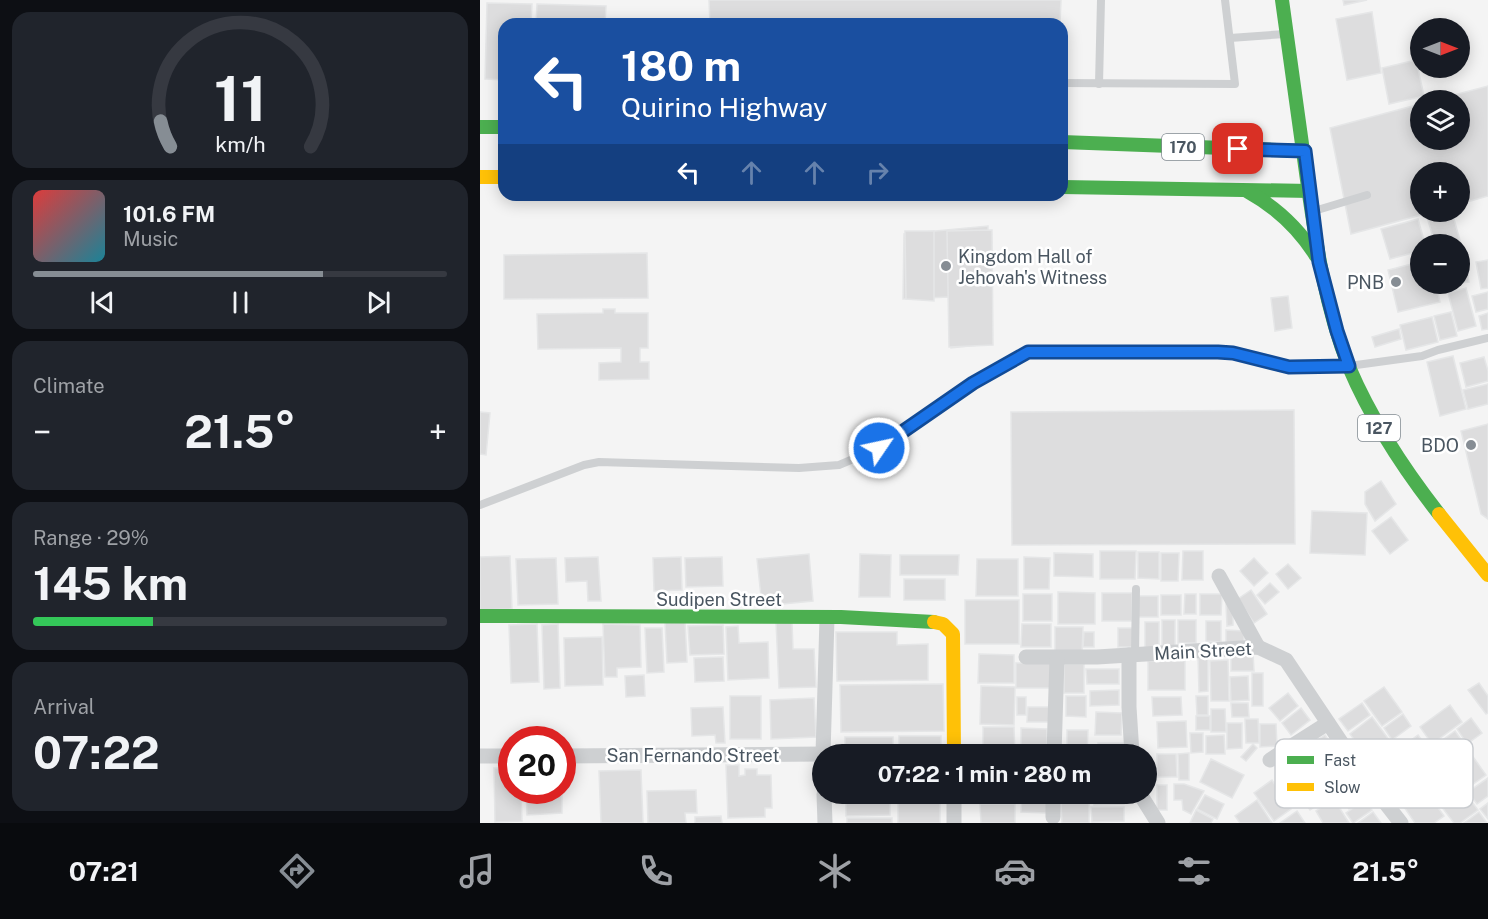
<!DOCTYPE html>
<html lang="en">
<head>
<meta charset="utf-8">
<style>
  body { margin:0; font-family:"Public Sans",sans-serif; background:#20242c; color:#f1f3f6; height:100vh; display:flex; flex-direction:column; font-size:22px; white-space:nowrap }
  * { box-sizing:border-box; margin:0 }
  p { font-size:20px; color:#9ea1a6 }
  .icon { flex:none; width:33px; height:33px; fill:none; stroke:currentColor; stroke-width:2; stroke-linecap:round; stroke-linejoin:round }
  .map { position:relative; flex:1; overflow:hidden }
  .panel { display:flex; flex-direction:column; gap:12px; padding:12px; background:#0d0f14; width:480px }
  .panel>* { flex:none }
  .top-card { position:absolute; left:18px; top:18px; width:570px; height:183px; border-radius:18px; box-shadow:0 3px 15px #0003; background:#1a4fa0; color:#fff; overflow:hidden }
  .needle { width:39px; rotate:90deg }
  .fabs { position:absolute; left:930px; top:18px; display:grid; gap:12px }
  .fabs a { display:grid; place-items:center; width:60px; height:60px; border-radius:50%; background:#171b24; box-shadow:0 3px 15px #0003; font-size:30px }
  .speed { position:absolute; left:18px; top:726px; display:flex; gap:12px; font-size:30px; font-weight:700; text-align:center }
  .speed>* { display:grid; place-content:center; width:78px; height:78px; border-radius:50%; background:#171b24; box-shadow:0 3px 15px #0003; line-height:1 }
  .speed .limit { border:9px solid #d22; background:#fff; color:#111 }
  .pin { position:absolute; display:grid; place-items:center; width:51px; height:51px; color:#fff; margin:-26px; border-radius:12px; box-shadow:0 3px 9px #0006 }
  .me { position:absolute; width:66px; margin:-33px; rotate:56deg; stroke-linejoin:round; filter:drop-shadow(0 0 4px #0008) }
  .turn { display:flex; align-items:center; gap:21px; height:126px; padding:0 24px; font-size:27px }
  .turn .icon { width:78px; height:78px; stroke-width:2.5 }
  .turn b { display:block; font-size:42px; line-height:51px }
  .lanes { display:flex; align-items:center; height:57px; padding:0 24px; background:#0003; justify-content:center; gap:30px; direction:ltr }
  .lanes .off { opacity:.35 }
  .big { font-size:45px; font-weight:700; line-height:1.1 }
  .panel .card { flex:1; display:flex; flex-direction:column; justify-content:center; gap:9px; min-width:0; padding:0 21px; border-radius:18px; background:#20242c }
  .panel .dial { align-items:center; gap:0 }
  .dial svg { height:156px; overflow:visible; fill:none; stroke:#363941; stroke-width:7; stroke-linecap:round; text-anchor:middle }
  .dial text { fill:#f1f3f6; stroke:none }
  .song { display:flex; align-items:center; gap:18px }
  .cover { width:72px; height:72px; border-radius:9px; background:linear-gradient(135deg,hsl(0 70% 55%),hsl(190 70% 35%)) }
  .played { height:6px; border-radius:3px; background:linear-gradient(90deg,#868d94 70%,#363941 70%) }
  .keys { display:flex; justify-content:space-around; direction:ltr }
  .heat { display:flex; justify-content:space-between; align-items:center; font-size:33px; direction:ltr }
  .charge { height:9px; border-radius:4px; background:linear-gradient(90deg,#34c759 29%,#363941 0) }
  .trip { position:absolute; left:332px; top:744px; width:345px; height:60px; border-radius:30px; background:#171b24; box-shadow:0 3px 15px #0003; font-weight:700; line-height:60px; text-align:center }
  .tabs { display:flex; height:96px; justify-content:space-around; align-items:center; background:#090b0e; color:#9ea1a6 }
  .tabs .icon { width:42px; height:42px }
  .tabs .active { color:#868d94 }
  .tabs b { font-size:27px; color:#f1f3f6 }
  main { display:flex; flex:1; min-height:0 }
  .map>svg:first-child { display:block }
  .building { fill:#ddddde; stroke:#e5e6e7; stroke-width:1.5 }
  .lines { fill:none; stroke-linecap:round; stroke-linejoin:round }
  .lane { stroke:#ced0d2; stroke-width:8 }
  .street { stroke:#ced0d2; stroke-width:15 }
  .fast { stroke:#4caf50; stroke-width:14 }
  .slow { stroke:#ffc107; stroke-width:14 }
  .route-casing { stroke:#114b97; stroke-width:15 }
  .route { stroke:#1a73e8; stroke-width:10 }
  .poi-dot { fill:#868d94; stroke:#fff; stroke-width:2 }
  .labels { text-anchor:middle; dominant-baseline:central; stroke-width:5; stroke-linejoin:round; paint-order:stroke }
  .shield { fill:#fff; stroke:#808990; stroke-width:1.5 }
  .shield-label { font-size:16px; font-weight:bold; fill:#4a5661 }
  .poi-label { font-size:18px; fill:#4a5661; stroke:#fff; text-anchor:end }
  .street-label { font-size:18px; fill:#4a5661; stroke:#fff }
  .key { fill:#fff; stroke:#c9ccd0; stroke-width:1.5 }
  .key-label { font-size:16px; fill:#4a5661 }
</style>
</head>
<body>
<main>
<section class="panel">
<div class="card dial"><svg viewBox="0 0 100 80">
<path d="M14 69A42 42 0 1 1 86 69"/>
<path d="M14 69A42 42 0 0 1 9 56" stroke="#868d94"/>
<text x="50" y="56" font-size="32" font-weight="700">11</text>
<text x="50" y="72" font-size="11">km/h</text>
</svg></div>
<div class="card">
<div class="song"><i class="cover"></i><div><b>101.6 FM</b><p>Music</p></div></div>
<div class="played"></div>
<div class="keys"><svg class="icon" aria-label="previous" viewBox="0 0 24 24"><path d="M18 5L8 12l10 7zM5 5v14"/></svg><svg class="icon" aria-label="pause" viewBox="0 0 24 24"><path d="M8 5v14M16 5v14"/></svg><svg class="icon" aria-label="next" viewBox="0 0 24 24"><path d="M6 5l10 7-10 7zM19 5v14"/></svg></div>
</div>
<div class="card"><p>Climate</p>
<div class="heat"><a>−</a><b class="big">21.5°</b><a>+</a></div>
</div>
<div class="card"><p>Range · 29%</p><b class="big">145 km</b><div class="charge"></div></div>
<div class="card"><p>Arrival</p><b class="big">07:22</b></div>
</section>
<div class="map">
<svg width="1008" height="823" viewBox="0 0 1008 823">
  <rect width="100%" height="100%" fill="#f4f4f4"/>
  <g class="building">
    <polygon points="229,0 581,0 580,24 230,24"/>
    <polygon points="863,0 887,0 864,5"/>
    <polygon points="7,3 52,4 51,24 24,24 24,80 5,79"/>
    <polygon points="57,4 126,6 125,24 56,24"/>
    <polygon points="892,12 901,73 867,80 856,19"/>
    <polygon points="936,60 944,96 909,104 902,68"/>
    <polygon points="1008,86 1008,196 980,204 980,172 940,172 940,212 952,212 871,234 850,128 940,104 940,140 980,140 980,100 955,100"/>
    <polygon points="965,212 972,212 981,244 955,244 947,217"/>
    <polygon points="938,219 945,244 940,244 940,251 910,259 901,229"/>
    <polygon points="508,226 508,344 471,348 469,297 423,299 424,234"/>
    <polygon points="512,230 513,345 469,347 467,231"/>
    <polygon points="425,231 454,231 454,301 426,299"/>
    <polygon points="167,253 168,298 24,299 24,255"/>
    <polygon points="1008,260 1008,288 1001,289 996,262"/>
    <polygon points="940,262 940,284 956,284 960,302 918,312 908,270"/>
    <polygon points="986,264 989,282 980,283 980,265"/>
    <polygon points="986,288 996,326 978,331 968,293"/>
    <polygon points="1008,292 1008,309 996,312 992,296"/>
    <polygon points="808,296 812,328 795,331 791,298"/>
    <polygon points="123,309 135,309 135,313 168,313 168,348 160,348 160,362 169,362 169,379 119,380 119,363 141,362 141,348 58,349 57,314 123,313"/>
    <polygon points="971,312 977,336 960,340 954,316"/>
    <polygon points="1008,313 1008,329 1002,330 999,316"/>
    <polygon points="952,317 958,342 926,350 920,325"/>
    <polygon points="919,329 921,339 895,347 892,337"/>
    <polygon points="973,356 986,409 960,416 947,362"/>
    <polygon points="1004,357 1008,371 1008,381 986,387 980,363"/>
    <polygon points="1008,384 1008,404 988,409 983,390"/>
    <polygon points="814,410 815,544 532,545 531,412"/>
    <polygon points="0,412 10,413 6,455 0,454"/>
    <polygon points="1008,424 1008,519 1001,514 981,431"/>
    <polygon points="901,481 916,504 895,521 885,504 885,492"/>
    <polygon points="832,511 887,513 885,555 830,553"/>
    <polygon points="911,517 928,540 910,554 892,531"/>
    <polygon points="620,551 656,551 655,579 620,579"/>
    <polygon points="703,551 723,551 723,580 702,580"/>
    <polygon points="658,552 679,552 679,579 658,578"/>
    <polygon points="574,553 613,554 613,577 574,576"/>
    <polygon points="681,553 699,553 698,581 681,581"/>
    <polygon points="329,554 333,601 282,606 277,559"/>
    <polygon points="380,554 411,555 410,597 379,597"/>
    <polygon points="420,555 479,555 478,575 420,575"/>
    <polygon points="30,556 32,609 0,610 0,557"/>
    <polygon points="118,557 121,601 108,601 107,581 86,582 85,558"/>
    <polygon points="201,557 202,590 174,591 173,558"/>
    <polygon points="242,557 243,586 206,587 205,558"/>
    <polygon points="544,557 570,558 569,589 544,589"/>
    <polygon points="76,558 78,604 38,605 36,559"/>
    <polygon points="774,558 788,573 774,586 760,571"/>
    <polygon points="497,559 538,559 538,596 496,596"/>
    <polygon points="808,564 821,578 808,589 796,574"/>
    <rect x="424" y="579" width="41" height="21"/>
    <polygon points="790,583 799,592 785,604 777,595"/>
    <polygon points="771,590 787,614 774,623 758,599"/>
    <polygon points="578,592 615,593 615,624 578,624"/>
    <rect x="622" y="593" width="30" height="28"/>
    <rect x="543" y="594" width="29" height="27"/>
    <polygon points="705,594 716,594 716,614 704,614"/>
    <polygon points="720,594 742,594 741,615 720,615"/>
    <rect x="681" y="595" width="20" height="20"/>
    <rect x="658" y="596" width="20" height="21"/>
    <rect x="485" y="600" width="54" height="44"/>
    <polygon points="746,604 753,604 753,625 747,626"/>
    <rect x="682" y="620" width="13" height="29"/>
    <rect x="698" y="620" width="18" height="23"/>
    <polygon points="205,621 207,662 187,663 185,622"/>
    <polygon points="726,621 741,621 741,642 726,641"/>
    <polygon points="296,622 312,622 313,649 334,649 336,687 299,688"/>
    <rect x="665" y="622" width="14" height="28"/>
    <polygon points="57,624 59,682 31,683 29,625"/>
    <polygon points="78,624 80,688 64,689 62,625"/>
    <polygon points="123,624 160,625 161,667 137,668 137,677 125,677"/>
    <polygon points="542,624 571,624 571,647 541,647"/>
    <polygon points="243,625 244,654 210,655 208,626"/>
    <polygon points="258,626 259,643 288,642 289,678 248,680 246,627"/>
    <polygon points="575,627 603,627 602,653 575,652"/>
    <polygon points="165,628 182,628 184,672 167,673"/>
    <polygon points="638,628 654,628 653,647 638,647"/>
    <polygon points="746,630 764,631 764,644 746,644"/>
    <polygon points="356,632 417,632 417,645 448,644 448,680 357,681"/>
    <polygon points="604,632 614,632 614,647 603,647"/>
    <polygon points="122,637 123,685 85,686 84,638"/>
    <polygon points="751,653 773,653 774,671 751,671"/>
    <polygon points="499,654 534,655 534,683 498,683"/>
    <polygon points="243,657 244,681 215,682 214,658"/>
    <polygon points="718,657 728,657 728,691 719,692"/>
    <polygon points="748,660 749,701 731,701 730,661"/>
    <rect x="668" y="661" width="37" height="29"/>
    <rect x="536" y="663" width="35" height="25"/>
    <rect x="584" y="664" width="20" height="29"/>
    <polygon points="606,669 639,669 639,684 607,684"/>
    <rect x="772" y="673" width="11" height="33"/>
    <polygon points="164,675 165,696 146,697 145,676"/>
    <polygon points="768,676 769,700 751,701 750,677"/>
    <polygon points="999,683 1008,696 1008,713 1006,714 988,690"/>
    <polygon points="463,684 464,731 361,732 360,685"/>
    <polygon points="501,686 535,687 534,725 500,724"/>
    <polygon points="904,687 922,712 902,726 884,701"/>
    <polygon points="639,690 639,705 610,706 610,691"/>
    <polygon points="808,693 818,706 800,721 789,708"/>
    <rect x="250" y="696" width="31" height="43"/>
    <polygon points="586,696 606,696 606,717 586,716"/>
    <polygon points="716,696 728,696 728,715 717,715"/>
    <rect x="537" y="697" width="9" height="18"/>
    <polygon points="672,697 701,697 702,715 673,716"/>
    <polygon points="334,698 336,737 291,739 290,700"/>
    <polygon points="751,703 768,703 769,717 752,717"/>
    <polygon points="882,703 890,715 868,731 859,719"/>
    <polygon points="970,705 982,722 952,744 940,727"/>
    <polygon points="243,707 245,743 236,743 235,735 212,736 211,708"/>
    <polygon points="548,707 570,707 570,722 547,722"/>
    <polygon points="821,708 830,720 811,735 802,723"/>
    <polygon points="731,709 745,709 746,732 731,732"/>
    <polygon points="616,712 642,713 641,735 615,735"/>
    <polygon points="923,714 931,726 912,740 904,728"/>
    <rect x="716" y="716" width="14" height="14"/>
    <polygon points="892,717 910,741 887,758 870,734"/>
    <polygon points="991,718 1002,733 987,744 977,729"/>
    <polygon points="765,719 778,719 779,743 766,743"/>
    <polygon points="706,721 707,747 678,748 677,722"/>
    <polygon points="747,723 762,723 762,748 747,749"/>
    <polygon points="780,724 796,724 797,746 780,747"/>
    <polygon points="503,727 534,727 535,754 503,754"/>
    <polygon points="541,728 567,729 567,747 541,747"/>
    <polygon points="587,730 608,730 607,754 587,754"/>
    <polygon points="975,731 991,753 969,769 953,747"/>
    <polygon points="710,733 723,733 723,752 711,753"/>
    <polygon points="744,735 745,754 726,754 726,736"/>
    <polygon points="845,735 861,760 818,789 802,764"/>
    <polygon points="938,735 956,760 937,774 919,749"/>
    <rect x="419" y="736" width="42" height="18"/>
    <rect x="365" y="737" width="48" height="17"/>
    <rect x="618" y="743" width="26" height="11"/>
    <polygon points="773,744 777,748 766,761 761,757"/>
    <rect x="540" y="752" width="26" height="2"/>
    <polygon points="709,753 709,780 699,780 698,754"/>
    <polygon points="677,754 696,754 697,777 677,777"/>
    <polygon points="991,754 1006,775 986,789 972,768"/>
    <polygon points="731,759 764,775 752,798 720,782"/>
    <polygon points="246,765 259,765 259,776 265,775 265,769 277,769 277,775 291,775 292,808 285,808 285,817 248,818"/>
    <polygon points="14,768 32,768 32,790 41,790 42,821 15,822"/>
    <polygon points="161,770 163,823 121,823 119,771"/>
    <polygon points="1008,778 1008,796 997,804 988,792"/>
    <polygon points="792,780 811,809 794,821 774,793"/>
    <polygon points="694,784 704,784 724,791 711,814 703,810 702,800 694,800"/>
    <polygon points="835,784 845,800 830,810 820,795"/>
    <rect x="677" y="785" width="10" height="25"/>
    <polygon points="880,786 887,796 869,809 862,799"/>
    <polygon points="944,788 964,816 954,823 935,823 922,804"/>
    <polygon points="46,790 82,790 82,813 47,815"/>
    <polygon points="216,790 217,813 205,813 206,823 168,823 167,791"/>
    <polygon points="983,790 998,810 980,823 974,823 961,806"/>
    <polygon points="366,794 410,794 410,815 366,816"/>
    <rect x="418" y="794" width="42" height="29"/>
    <rect x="509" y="794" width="24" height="5"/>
    <polygon points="542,794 567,794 567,813 541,812"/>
    <polygon points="582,794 610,794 610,795 582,796"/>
    <polygon points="614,794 644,794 644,804 614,805"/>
    <polygon points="725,795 744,804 737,819 717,809"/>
    <polygon points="854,799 869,823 843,823 836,811"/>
    <polygon points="777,800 792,823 760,823 755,816"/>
    <polygon points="885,800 892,810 873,823 866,813"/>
    <polygon points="581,803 609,803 609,823 582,823"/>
    <polygon points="1008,803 1008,819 1000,809"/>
    <polygon points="500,804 535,804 535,823 501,823"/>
    <polygon points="611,807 644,807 644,821 612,822"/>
    <polygon points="716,810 733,819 731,823 710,823"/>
    <polygon points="817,811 825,823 800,823"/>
    <polygon points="893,812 901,823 878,823"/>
    <polygon points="999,812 1007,823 984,823"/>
    <polygon points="241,816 242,823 215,823 215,817"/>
    <rect x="367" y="818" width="45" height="5"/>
  </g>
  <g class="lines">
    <g class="lane">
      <polyline points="750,38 805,34"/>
      <polyline points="582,83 755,84 745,0"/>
      <polyline points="619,84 621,0"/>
      <polyline points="834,211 887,195"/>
      <polyline points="0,505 104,465 119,462 319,468 359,465 399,448 493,383 548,352 737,352 753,353 809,367 869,366 942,356 958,350 1008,338"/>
      <polyline points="655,654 656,589"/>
    </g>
    <g class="street">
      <polyline points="739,576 778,647"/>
      <polyline points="649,655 649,707 652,754"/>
      <polyline points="546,657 617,657 778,647 806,660 879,769 921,823"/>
      <polyline points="343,754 347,618"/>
      <polyline points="574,754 577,658"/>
      <polyline points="0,756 32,756"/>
      <polyline points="82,756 343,754"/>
      <polyline points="790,760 848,723"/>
      <polyline points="344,794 345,823"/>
      <polyline points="474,794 474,823"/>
      <polyline points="660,794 678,823"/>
      <polyline points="573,817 573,794"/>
    </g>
    <g class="fast">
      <path d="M802,0C810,60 819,120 827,180C836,243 845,307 869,367C892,421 923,468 959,514"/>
      <polyline points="0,127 24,127"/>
      <polyline points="582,142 825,151"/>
      <polyline points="582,187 830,191"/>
      <path d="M767,191C796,207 818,227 836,256"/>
      <polyline points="0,616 361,617 454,622"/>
    </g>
    <g class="slow">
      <polyline points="0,177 24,177"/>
      <polyline points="959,514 1008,575"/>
      <polyline points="454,622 463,624 473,634 474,754"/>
    </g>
  </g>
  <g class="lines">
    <g class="route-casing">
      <polyline id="route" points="399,448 493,383 548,352 738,352 753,353 809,367 869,366 857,331 839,262 825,151 758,149"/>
    </g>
    <use href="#route" class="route"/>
  </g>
  <g class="poi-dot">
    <circle cx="466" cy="266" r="6"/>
    <circle cx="916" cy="282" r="6"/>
    <circle cx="991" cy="445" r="6"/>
  </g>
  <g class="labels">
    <g class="shield">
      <rect x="682" y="134" width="42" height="26" rx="4.5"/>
      <rect x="878" y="415" width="42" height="26" rx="4.5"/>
    </g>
    <g class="shield-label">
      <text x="703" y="147">170</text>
      <text x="899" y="428">127</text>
    </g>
    <g class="poi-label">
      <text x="478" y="256" text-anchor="start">Kingdom Hall of<tspan x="478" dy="21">Jehovah's Witness</tspan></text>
      <text x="904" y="282">PNB</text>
      <text x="979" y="445">BDO</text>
    </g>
    <g class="street-label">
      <text x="239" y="599">Sudipen Street</text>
      <text transform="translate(723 651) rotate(-3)">Main Street</text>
      <text x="213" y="755">San Fernando Street</text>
    </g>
  </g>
  <rect x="795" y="739" width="198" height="69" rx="9" class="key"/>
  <rect x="807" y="756" width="27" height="8" fill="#4caf50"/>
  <rect x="807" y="783" width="27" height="8" fill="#ffc107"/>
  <g class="key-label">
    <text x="844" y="766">Fast</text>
    <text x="844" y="793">Slow</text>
  </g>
</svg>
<div class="fabs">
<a><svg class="needle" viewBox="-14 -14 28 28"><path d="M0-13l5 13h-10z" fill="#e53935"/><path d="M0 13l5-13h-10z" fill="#9ea1a6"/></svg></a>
<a><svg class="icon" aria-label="layers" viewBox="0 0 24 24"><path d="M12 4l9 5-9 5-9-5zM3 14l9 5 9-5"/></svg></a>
<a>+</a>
<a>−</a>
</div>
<div class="speed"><div class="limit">20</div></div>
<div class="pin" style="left:758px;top:149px;background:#d93025"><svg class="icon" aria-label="arrive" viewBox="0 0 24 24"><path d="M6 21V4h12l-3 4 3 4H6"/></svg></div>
<svg class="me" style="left:399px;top:448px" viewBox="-20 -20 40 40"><circle r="17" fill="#1a73e8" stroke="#fff" stroke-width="3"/><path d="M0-11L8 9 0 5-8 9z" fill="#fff"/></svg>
<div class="trip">07:22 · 1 min · 280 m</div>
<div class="top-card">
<div class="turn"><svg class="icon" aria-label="left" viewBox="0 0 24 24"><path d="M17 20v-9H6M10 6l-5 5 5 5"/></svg><div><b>180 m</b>Quirino Highway</div></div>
<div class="lanes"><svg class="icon" aria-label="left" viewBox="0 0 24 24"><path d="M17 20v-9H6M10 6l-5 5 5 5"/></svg><svg class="icon off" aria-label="ahead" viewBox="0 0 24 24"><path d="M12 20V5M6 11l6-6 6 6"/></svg><svg class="icon off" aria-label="ahead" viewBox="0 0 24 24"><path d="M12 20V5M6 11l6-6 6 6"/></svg><svg class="icon off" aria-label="right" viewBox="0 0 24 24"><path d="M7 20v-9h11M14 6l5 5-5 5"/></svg></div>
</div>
</div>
</main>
<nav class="tabs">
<b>07:21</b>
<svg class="icon active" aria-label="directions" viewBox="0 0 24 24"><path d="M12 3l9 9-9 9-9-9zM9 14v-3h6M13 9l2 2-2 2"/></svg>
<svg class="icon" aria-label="music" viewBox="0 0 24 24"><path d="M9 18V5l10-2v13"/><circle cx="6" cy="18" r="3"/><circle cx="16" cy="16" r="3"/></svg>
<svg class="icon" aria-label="phone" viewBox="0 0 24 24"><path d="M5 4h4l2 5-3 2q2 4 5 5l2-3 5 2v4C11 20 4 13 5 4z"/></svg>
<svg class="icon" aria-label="climate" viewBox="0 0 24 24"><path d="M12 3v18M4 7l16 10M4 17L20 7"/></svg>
<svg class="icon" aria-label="car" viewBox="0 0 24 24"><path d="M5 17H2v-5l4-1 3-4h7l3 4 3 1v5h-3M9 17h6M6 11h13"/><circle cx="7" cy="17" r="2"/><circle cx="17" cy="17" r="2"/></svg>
<svg class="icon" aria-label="filters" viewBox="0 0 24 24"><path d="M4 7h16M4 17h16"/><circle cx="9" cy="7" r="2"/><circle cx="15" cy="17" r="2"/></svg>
<b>21.5°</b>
</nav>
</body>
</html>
